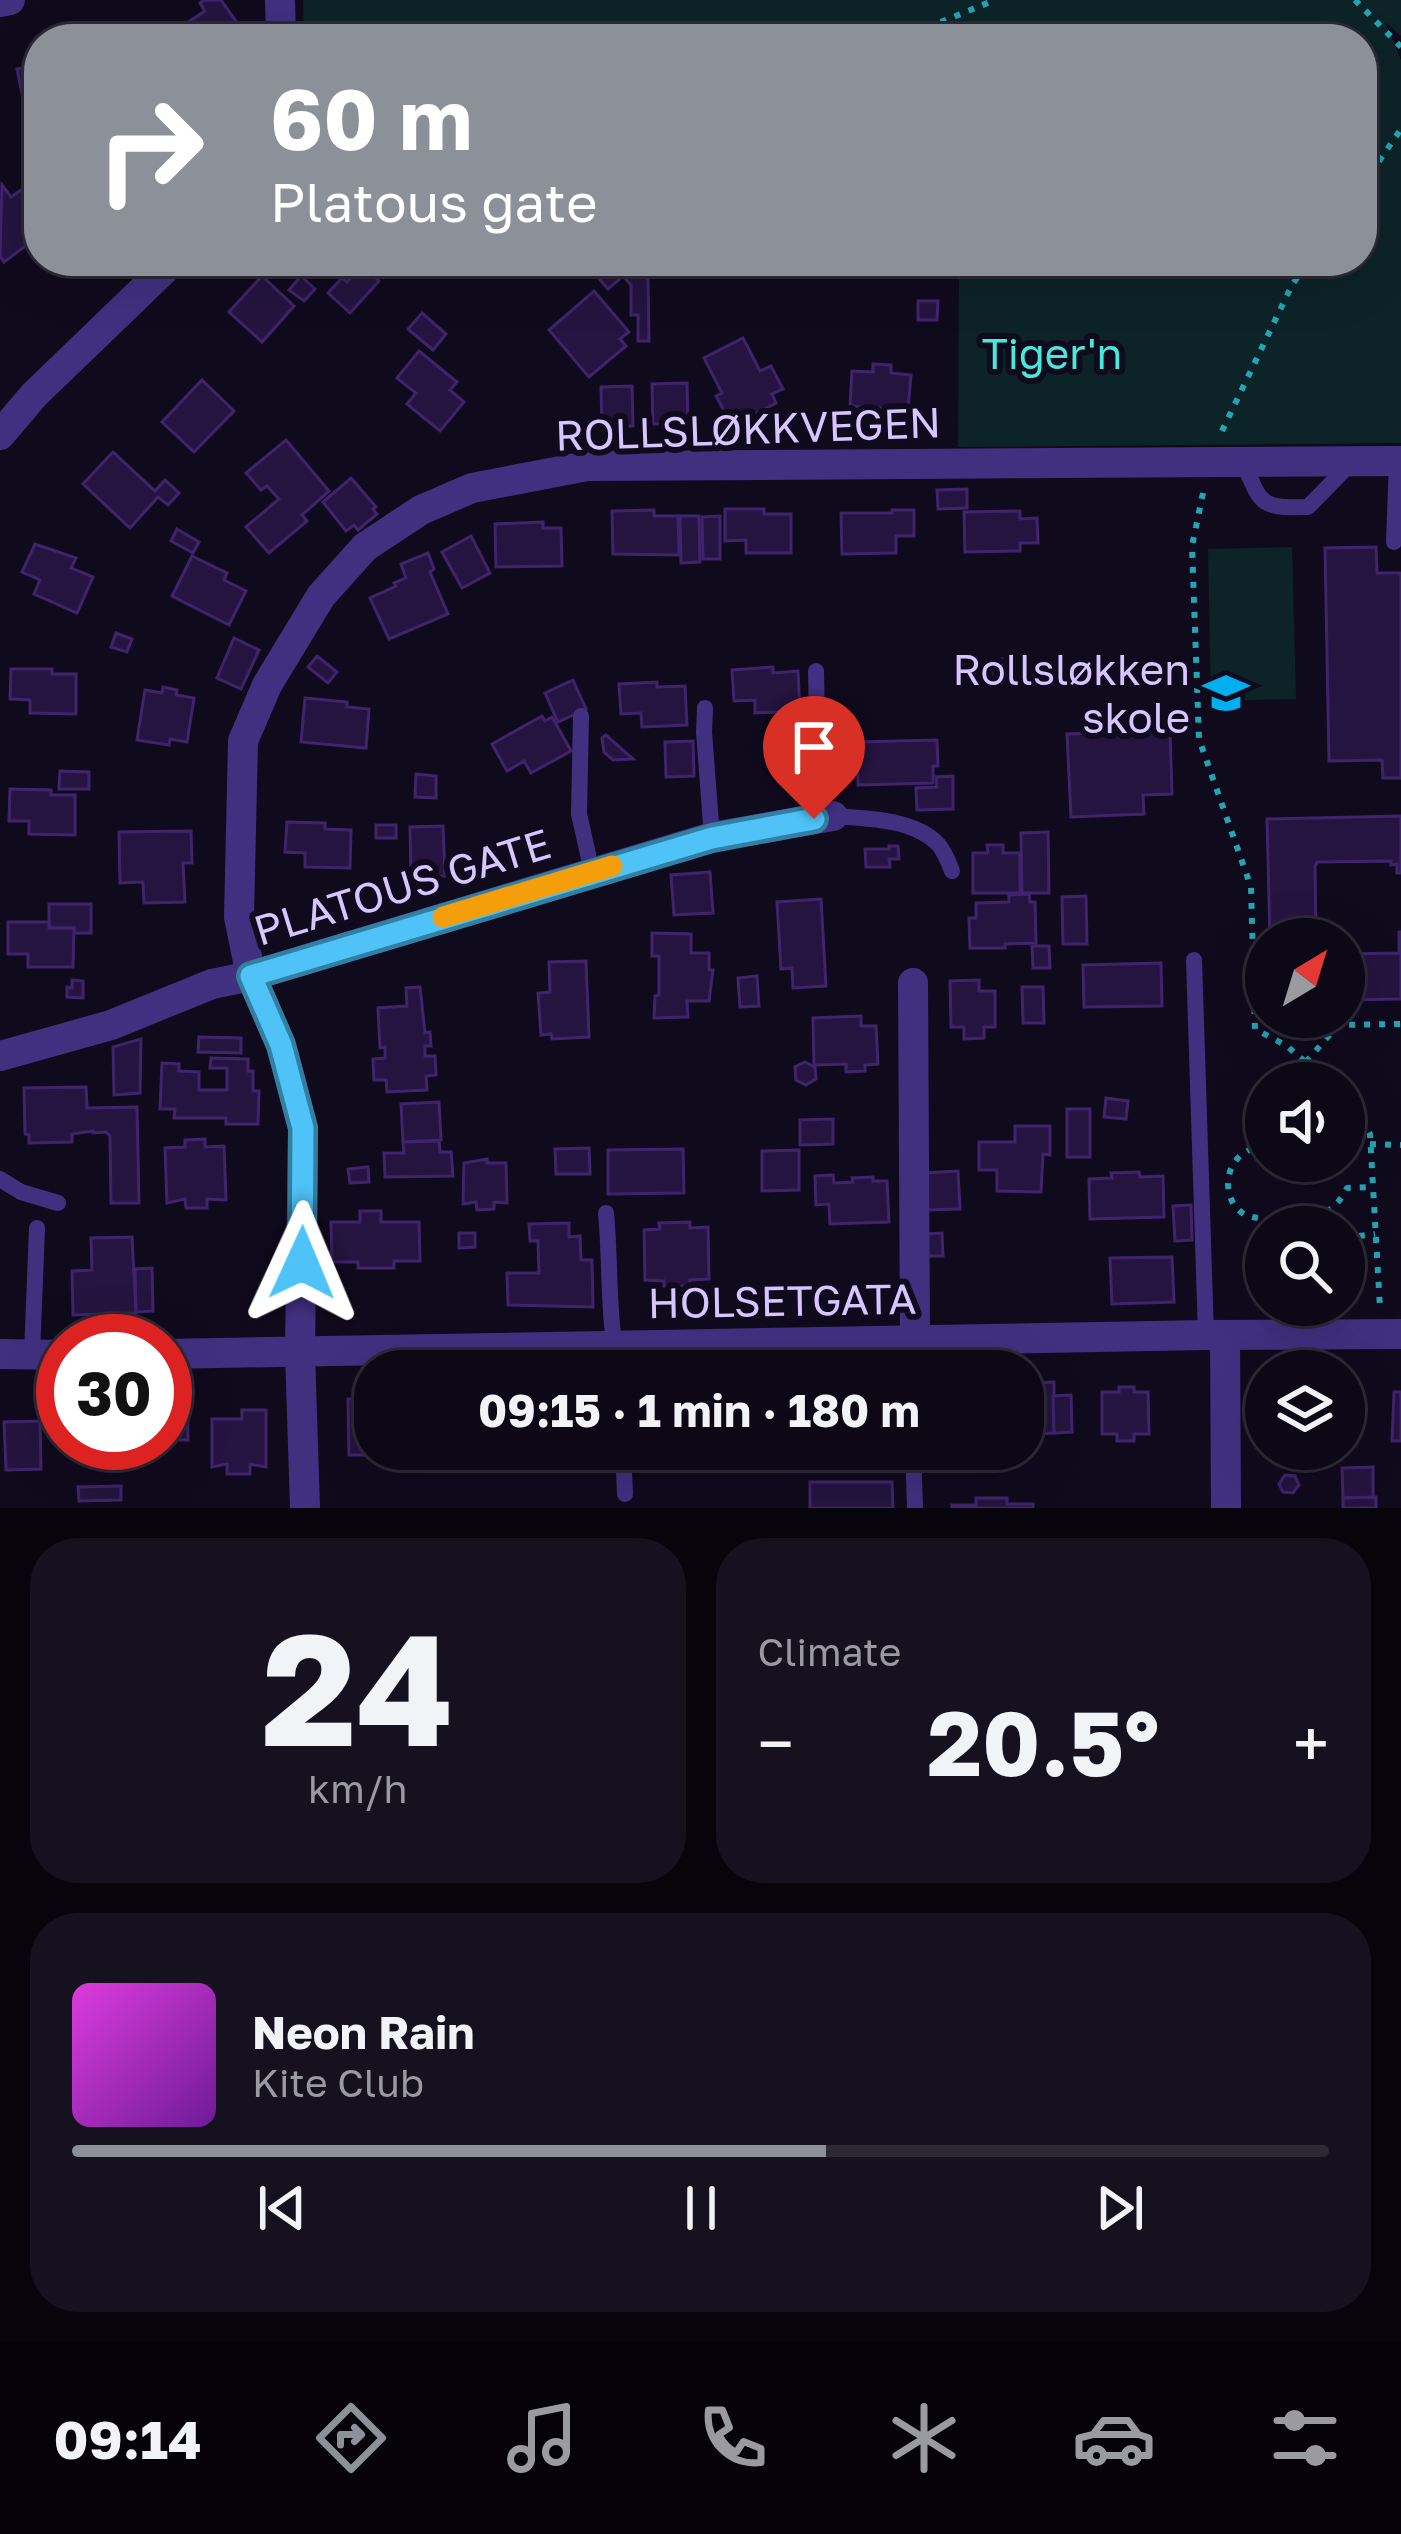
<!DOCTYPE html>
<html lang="en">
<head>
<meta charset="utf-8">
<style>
  body { margin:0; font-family:"Golos Text",sans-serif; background:#15111f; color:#f1f3f6; height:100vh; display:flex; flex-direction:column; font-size:45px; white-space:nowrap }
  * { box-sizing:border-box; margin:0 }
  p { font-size:39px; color:#9a9aa1 }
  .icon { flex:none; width:66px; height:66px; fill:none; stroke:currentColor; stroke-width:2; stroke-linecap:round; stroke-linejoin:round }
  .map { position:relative; height:1508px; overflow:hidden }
  .panel { display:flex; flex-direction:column; gap:30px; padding:30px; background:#07040c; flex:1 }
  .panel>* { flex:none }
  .banner { position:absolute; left:24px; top:24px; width:1353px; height:252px; border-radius:48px; box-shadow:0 12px 48px #0002,0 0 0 3px #2c2935; background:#8c9099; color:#fff; overflow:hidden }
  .needle { width:78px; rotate:38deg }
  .fabs { position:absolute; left:1245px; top:918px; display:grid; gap:24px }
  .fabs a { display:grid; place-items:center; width:120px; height:120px; border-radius:50%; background:#0c0816; box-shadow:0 12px 48px #0002,0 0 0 3px #2c2935; font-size:60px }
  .speed { position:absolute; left:36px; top:1314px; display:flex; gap:24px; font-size:60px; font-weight:700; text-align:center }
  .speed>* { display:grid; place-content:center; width:156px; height:156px; border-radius:50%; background:#0c0816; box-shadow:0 12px 48px #0002,0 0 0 3px #2c2935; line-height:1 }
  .speed .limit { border:18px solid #d22; background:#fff; color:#111 }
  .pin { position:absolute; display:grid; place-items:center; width:102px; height:102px; color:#fff; margin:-123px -51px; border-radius:50% 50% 50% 0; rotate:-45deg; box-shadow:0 0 12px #0007 }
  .pin .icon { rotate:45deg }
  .me { position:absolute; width:132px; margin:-66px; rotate:1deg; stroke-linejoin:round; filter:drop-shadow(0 0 9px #0008) }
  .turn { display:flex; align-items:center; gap:42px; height:252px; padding:0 48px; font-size:54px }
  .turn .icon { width:156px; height:156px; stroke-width:2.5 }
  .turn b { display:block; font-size:84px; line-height:102px }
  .big { font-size:90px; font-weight:700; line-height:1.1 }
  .panel .tile { flex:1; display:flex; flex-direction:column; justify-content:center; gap:18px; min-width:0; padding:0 42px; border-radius:48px; background:#15111f }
  .panel .dial { align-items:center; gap:0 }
  .dial b { font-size:156px; line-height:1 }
  .song { display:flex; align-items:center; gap:36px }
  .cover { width:144px; height:144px; border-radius:18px; background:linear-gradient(135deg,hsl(300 70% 55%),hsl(280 70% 35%)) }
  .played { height:12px; border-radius:6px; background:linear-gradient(90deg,#8c9099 60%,#2c2935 60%) }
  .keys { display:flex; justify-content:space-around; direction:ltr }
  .heat { display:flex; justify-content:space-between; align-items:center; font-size:66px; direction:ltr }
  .panel .tiles { flex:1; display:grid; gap:30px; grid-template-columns:1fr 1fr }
  .tile:last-child { grid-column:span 2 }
  .trip { position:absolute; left:354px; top:1350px; width:690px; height:120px; border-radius:48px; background:#0c0816; box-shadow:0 12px 48px #0002,0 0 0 3px #2c2935; font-weight:700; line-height:120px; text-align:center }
  .tabs { display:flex; height:192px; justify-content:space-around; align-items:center; background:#050309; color:#9a9aa1 }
  .tabs .icon { width:84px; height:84px }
  .tabs .selected { color:#8c9099 }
  .tabs b { font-size:54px; color:#f1f3f6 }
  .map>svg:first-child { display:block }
  .green { fill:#0c2327 }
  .building { fill:#24143f; stroke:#3f246d; stroke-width:3 }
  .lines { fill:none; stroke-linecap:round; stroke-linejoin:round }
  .path { stroke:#22a5b6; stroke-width:6; stroke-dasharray:6 9; stroke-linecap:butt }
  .service { stroke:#413080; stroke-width:16 }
  .minor { stroke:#413080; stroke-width:30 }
  .route-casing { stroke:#337fa1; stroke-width:30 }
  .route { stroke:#4fc3f7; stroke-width:21 }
  .slow { stroke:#f59e0b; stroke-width:21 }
  .labels { text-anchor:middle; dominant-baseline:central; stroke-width:12; stroke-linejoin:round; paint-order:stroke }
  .park-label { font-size:42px; fill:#48e8dc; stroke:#100a1d }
  .street-label { font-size:42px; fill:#d6c5ff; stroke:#100a1d }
  .poi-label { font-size:42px; fill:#d6c5ff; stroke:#100a1d; text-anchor:end }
</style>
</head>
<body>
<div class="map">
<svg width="1401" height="1508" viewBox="0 0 1401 1508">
  <rect width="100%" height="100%" fill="#100a1d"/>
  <g class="green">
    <polygon points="303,0 1401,0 1401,36 1385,22 1401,60 1401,443 958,447 959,261 1362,261 1362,39 304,39"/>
    <polygon points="1292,547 1296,699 1211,701 1208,549"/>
  </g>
  <g class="building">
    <polygon points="204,0 221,0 240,27 223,39 203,39 190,21 205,11 200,3"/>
    <polygon points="39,65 39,106 25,108 17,69"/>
    <polygon points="2,185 11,197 21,190 39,214 39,236 4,262 0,256"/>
    <polygon points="330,261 360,261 346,276"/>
    <polygon points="614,261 625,274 608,289 596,275"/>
    <polygon points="362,265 379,281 350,313 328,293 342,278 347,282"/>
    <polygon points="634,266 648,279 649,341 638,341 638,315 631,315 631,285 623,276"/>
    <polygon points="262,276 294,306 262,342 229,312"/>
    <polygon points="301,276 315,289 304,301 289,290"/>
    <polygon points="594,291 629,332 620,339 626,346 589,377 549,330"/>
    <polygon points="918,301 938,301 937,320 918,320"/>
    <polygon points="422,313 446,334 433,350 408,329"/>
    <polygon points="743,338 760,371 771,366 783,389 772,394 776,403 732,426 716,396 722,393 704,358"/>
    <polygon points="419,351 457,382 450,390 464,402 440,431 407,404 416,393 397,378"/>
    <polygon points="873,364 891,365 891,373 911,375 908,410 850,406 852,371 873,372"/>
    <polygon points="202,380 234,411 194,452 162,422"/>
    <polygon points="687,383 688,424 653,424 652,384"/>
    <polygon points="632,386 633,426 602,427 601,387"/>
    <polygon points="286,440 329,491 302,515 307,521 269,553 246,527 279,499 267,486 261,490 246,473"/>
    <polygon points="113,452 155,491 165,480 179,493 168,505 158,497 130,528 83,484"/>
    <polygon points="351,478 376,507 373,509 377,514 358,530 354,525 346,531 323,502"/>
    <polygon points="967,489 967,508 938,509 937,490"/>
    <polygon points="725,509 764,509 764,514 791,514 791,553 746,553 746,540 725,541"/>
    <polygon points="654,510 654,516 678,516 679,555 613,554 612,511"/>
    <polygon points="892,510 914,510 914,536 896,536 896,553 842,554 841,513 892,513"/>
    <polygon points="1020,511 1020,519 1037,518 1038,543 1020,543 1020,551 965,552 964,512"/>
    <polygon points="680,516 699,516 700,562 681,563"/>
    <polygon points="720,516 720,559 703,559 702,517"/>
    <polygon points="543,522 543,528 561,528 562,566 496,567 495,524"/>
    <polygon points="177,529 199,542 193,553 171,541"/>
    <polygon points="471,536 490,573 462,588 442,552"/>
    <polygon points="35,544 76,558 71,568 93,577 77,613 34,594 40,580 22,572"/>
    <polygon points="1376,547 1377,573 1401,573 1401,778 1383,778 1382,760 1329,761 1325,548"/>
    <polygon points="428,553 434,569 430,572 448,614 389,639 370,598 396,586 394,583 406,578 401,564"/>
    <polygon points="192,556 227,573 224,580 246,591 229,625 172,596"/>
    <polygon points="116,633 132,639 127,652 111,647"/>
    <polygon points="234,638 259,650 241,689 217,678"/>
    <polygon points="317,656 337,672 328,683 308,667"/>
    <rect x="991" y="659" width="29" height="23"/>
    <polygon points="773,667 773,673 798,671 800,711 755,713 755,700 734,701 732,670"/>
    <polygon points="11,669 52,669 52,674 76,674 76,714 30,713 30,700 10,699"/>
    <polygon points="573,680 586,709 558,722 545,693"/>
    <polygon points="657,682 657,687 685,686 687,725 642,727 641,713 621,714 619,684"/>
    <polygon points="163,687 177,690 176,695 194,698 187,742 170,739 169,745 137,740 145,690 162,693"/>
    <polygon points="305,698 347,702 347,707 369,709 366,748 301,742"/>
    <polygon points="542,716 545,721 552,717 571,751 531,773 524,761 507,771 492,744"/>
    <polygon points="807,724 811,769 791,770 791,725"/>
    <polygon points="1170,731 1172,794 1143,795 1144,814 1071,817 1067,734"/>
    <polygon points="606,735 633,759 613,760 604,752 602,738"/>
    <polygon points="937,740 938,766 933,766 933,783 858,785 857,742"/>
    <polygon points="693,741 694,776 666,777 665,742"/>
    <polygon points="60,771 89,772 89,789 59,789"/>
    <polygon points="416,774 436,776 436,798 415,797"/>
    <polygon points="953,776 953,809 917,810 916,788 937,787 936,777"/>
    <polygon points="10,789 51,790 51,795 75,795 75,835 29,834 29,821 9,821"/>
    <polygon points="1401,816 1401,873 1397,873 1397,864 1391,865 1391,861 1317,862 1315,866 1316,939 1270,939 1267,819"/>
    <polygon points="287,822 325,823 325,829 351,830 350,868 305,867 305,853 285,852"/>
    <rect x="376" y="825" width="20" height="13"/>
    <polygon points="443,826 445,876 411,877 410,827"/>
    <polygon points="191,831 192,863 183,863 185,902 144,903 143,882 120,883 119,832"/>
    <polygon points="1048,832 1049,893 1022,893 1021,833"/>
    <polygon points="987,845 1003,845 1003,853 1020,853 1020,893 973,893 973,853 988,853"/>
    <polygon points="889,846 898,846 899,859 889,859 890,867 866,867 865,849 889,849"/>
    <polygon points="710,872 713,913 674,915 671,875"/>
    <polygon points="1029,894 1030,902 1035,902 1036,943 1005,944 1005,948 970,948 969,918 976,918 976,903 1009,902 1009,895"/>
    <polygon points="1086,896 1087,944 1063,944 1062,897"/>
    <polygon points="821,899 826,986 793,988 792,968 781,969 777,902"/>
    <polygon points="49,904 91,904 91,933 74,933 74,928 49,928"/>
    <polygon points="8,922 49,922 49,928 74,928 73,967 28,967 28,954 8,954"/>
    <polygon points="1399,932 1401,932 1401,999 1344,1000 1344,954 1399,953"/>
    <polygon points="652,933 691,934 691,953 709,953 709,970 713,970 709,1001 687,1001 688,1017 654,1018 655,996 659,995 659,956 652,956"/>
    <polygon points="1032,946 1049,946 1050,968 1033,968"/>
    <polygon points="586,961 589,1037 552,1039 551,1034 541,1035 538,993 550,992 549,962"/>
    <polygon points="1161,963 1162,1006 1084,1007 1083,965"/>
    <polygon points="757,976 759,1006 740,1007 738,978"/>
    <polygon points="72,980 83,981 83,998 67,997 67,987 72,988"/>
    <polygon points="979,980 979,991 995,991 995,1027 984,1027 984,1038 964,1039 964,1027 951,1027 950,981"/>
    <polygon points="420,987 425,1033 430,1032 431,1046 425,1046 425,1056 435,1056 436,1075 426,1076 427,1090 387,1092 386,1080 374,1080 373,1059 385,1058 385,1047 380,1048 378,1008 407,1006 406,988"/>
    <polygon points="1022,987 1043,987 1044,1023 1023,1023"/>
    <polygon points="861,1016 861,1026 876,1026 878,1064 865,1065 865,1071 846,1072 846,1064 814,1065 813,1018"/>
    <polygon points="199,1037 241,1038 241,1053 198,1052"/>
    <polygon points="141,1039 140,1093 114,1095 113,1047"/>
    <polygon points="211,1058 248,1059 248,1071 253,1071 253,1091 259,1091 258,1124 226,1124 226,1118 174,1118 175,1109 160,1109 162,1063 179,1064 179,1071 199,1072 199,1090 227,1090 227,1068 210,1068"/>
    <polygon points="805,1062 815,1067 816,1079 806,1085 796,1080 795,1067"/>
    <polygon points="86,1087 87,1108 137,1107 139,1203 111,1203 110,1136 106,1132 93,1133 93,1131 72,1134 72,1142 29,1143 29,1135 25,1134 24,1088"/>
    <polygon points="1106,1098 1128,1101 1126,1119 1104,1117"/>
    <polygon points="439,1102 441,1140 403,1142 401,1104"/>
    <rect x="1067" y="1109" width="23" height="48"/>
    <polygon points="833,1119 833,1144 800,1145 800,1120"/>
    <polygon points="1015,1126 1050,1126 1050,1155 1043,1154 1041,1192 997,1191 997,1170 979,1170 979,1142 1015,1142"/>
    <polygon points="205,1139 205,1147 224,1146 226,1200 207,1199 207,1208 186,1208 185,1199 167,1203 165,1148 185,1147 185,1140"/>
    <polygon points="439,1141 440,1152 451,1152 453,1176 385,1177 384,1153 404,1153 403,1142"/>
    <polygon points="589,1148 590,1174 556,1174 555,1149"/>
    <polygon points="683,1149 684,1193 608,1194 608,1150"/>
    <polygon points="799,1150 799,1190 762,1191 762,1151"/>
    <polygon points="487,1159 487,1163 506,1163 507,1203 494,1202 494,1209 477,1210 476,1202 463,1204 464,1163"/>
    <polygon points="368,1167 369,1182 350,1183 348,1169"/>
    <polygon points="958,1171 960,1209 926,1210 924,1173"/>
    <polygon points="1139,1172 1140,1177 1163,1176 1164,1217 1090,1219 1089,1179 1112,1178 1111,1173"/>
    <polygon points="833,1175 834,1183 853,1182 852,1178 873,1177 873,1181 887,1181 889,1222 830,1224 829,1204 816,1205 815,1176"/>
    <polygon points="1191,1205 1192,1240 1175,1241 1173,1206"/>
    <polygon points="360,1211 381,1211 381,1222 419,1222 420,1261 394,1261 394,1268 358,1268 358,1262 332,1262 331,1222 360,1222"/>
    <polygon points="690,1222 690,1228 708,1227 709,1279 690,1280 690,1286 664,1286 664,1281 645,1280 644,1230 660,1229 659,1223"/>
    <polygon points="569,1223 569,1237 580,1236 581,1260 592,1260 593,1307 508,1305 507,1273 539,1273 538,1241 530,1241 529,1224"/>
    <polygon points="459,1233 475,1233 475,1247 459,1248"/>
    <polygon points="942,1233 943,1256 927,1256 926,1234"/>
    <polygon points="132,1237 136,1313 73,1315 72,1271 92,1270 91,1238"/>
    <polygon points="1172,1257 1174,1302 1112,1304 1110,1258"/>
    <polygon points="152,1268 153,1311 136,1312 135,1269"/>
    <polygon points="1054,1382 1054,1433 1037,1434 1036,1397 1032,1397 1031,1383"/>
    <polygon points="1119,1387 1134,1387 1134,1392 1148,1392 1149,1434 1134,1434 1134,1441 1117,1441 1117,1434 1102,1434 1102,1392 1119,1392"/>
    <polygon points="165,1390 187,1390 188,1440 165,1440"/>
    <polygon points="1394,1392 1401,1392 1401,1441 1392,1441"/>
    <polygon points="1354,1393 1354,1435 1344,1435 1344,1394"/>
    <polygon points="1071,1395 1072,1432 1054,1433 1053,1396"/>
    <polygon points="348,1399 375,1399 375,1449 372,1455 349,1455"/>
    <polygon points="62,1407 63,1443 111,1443 112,1449 97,1449 97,1456 78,1456 77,1449 63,1449"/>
    <polygon points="242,1410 266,1410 266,1467 250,1464 250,1474 227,1474 227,1464 212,1467 212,1419 242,1419"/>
    <polygon points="40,1421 41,1469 6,1470 4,1422"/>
    <polygon points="421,1449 438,1449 439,1469 421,1469"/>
    <rect x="759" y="1449" width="15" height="19"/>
    <polygon points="1373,1467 1373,1498 1343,1498 1342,1468"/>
    <polygon points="1285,1475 1295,1476 1299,1485 1293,1493 1283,1492 1279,1484"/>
    <polygon points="810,1482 892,1482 893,1508 810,1508"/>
    <polygon points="121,1486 121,1500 79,1501 78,1487"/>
    <polygon points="1376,1497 1376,1508 1343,1508 1343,1498"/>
    <polygon points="976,1498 1007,1498 1007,1504 1033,1504 1033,1508 952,1508 952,1505 976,1505"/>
  </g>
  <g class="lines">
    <g class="path">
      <polyline points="1355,0 1401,47"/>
      <polyline points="899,39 995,0"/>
      <polyline points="1362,186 1401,129"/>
      <polyline points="1222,431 1292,285 1309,261"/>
      <polyline points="1203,493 1192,546 1199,739 1251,887 1255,1029 1287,1046 1329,1083"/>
      <polyline points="1306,1062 1338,1025 1401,1024"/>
      <polyline points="1344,1096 1354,1104 1370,1134 1380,1308"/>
      <polyline points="1344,1134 1370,1134"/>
      <path d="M1266,1142C1257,1146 1248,1150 1240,1156C1223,1171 1224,1202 1244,1214C1261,1223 1314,1221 1329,1210C1338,1204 1342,1197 1347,1188L1372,1187"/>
      <polyline points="1370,1144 1401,1145"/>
      <polyline points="1344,1238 1375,1234"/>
      <polyline points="1258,1263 1266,1260"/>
    </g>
    <g class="service">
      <path d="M1243,462C1262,506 1260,508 1308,507L1352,462"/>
      <polyline points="1394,542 1397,461"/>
      <polyline points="705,708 704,732 712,837"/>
      <polyline points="581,716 579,814 592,872"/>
      <path d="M833,816C866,818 914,819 938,844C945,852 948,861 952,871"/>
      <polyline points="815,819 818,765 816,671"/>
      <polyline points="1194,960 1206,1335"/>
      <polyline points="0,1179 21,1192 58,1203"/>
      <path d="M606,1213C611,1267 607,1317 619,1371"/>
      <polyline points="32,1355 37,1228"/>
      <polyline points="913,1371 915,1340"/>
      <polyline points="623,1449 625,1494"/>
      <polyline points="913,1449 915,1508"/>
    </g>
    <g class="minor">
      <polyline points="280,0 281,39"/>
      <polyline points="0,2 10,0"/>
      <polyline points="0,435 34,395 173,261"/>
      <polyline points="913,983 915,1340"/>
      <polyline points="0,1056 111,1025 212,984 251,976 712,837 833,816"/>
      <polyline points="1225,1336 1226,1508"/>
      <polyline points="0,1354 63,1355"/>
      <polyline points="165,1354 1206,1335 1401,1334"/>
      <polyline points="305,1508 300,1352 303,1128 281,1045 251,976 239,917 243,741 267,685 321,596 365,547 421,510 472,488 587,466 1401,461"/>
    </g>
  </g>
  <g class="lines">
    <g class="route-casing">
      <polyline id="route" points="302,1263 303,1128 281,1045 251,976 712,838 814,819"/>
    </g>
    <use href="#route" class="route"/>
    <polyline class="slow" points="443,917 612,866"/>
  </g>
  <defs>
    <g id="school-bare" transform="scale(3.6)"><path d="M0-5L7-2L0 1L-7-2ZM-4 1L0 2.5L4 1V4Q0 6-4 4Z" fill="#00aff0" stroke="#100a1d" stroke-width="2.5" paint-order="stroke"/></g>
  </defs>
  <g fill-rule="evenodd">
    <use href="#school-bare" x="1226" y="693"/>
  </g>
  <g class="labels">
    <g class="park-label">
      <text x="1052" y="353">Tiger'n</text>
    </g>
    <g class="street-label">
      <text transform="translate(748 428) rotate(-2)">ROLLSLØKKVEGEN</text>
      <text transform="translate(402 886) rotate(-17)">PLATOUS GATE</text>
      <text transform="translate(782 1300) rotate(-1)">HOLSETGATA</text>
    </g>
    <g class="poi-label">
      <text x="1190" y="669">Rollsløkken<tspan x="1190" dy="48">skole</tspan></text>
    </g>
  </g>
</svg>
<div class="fabs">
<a><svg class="needle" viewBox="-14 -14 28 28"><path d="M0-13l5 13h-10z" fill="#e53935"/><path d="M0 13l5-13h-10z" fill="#9a9aa1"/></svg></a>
<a><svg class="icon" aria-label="sound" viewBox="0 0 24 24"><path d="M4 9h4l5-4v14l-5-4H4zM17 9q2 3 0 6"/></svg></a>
<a><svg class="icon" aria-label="search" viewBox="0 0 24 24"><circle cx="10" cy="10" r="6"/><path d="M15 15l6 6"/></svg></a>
<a><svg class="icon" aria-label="layers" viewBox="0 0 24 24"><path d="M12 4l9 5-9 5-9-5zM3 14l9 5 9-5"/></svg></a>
</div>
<div class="speed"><div class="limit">30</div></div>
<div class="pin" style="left:814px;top:819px;background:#d93025"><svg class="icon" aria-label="arrive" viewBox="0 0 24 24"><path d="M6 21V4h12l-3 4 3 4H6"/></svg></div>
<svg class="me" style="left:302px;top:1263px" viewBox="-20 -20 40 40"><path d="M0-17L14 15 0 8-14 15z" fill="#4fc3f7" stroke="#fff" stroke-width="4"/></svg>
<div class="trip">09:15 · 1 min · 180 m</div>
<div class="banner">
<div class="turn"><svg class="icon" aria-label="right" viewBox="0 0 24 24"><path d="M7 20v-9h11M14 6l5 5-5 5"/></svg><div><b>60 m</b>Platous gate</div></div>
</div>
</div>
<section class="panel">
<div class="tiles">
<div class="tile dial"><b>24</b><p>km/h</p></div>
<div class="tile"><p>Climate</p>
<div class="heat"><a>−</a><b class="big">20.5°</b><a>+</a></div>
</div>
<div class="tile">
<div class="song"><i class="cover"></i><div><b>Neon Rain</b><p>Kite Club</p></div></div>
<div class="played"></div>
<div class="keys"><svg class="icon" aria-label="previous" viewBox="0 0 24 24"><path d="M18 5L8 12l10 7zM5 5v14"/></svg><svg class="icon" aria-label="pause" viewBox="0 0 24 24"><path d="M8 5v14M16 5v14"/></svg><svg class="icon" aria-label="next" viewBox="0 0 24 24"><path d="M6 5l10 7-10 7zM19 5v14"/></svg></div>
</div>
</div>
</section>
<nav class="tabs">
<b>09:14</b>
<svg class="icon selected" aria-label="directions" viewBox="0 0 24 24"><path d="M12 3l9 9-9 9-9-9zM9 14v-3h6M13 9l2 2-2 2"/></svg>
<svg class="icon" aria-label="music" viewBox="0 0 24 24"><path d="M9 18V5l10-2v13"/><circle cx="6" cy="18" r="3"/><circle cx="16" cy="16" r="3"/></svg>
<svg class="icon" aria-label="phone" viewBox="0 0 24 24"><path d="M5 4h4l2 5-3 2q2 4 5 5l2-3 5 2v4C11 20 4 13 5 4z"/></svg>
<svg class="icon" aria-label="climate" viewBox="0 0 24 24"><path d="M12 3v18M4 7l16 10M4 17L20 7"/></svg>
<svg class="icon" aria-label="car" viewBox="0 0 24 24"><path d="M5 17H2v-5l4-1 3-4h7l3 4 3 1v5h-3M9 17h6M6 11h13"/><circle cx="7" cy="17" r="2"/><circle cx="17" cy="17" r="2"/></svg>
<svg class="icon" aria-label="filters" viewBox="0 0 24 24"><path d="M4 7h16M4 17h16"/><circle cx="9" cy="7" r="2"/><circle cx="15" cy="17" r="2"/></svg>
</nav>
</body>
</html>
